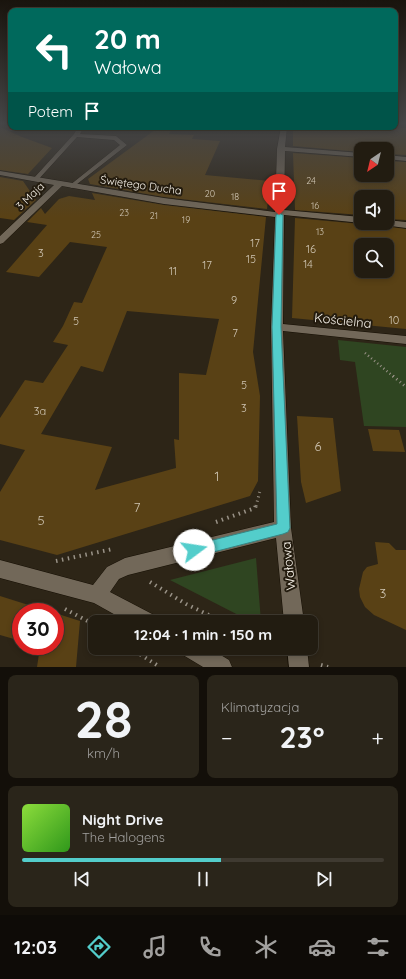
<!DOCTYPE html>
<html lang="pl">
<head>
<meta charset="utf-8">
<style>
  body { margin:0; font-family:Quicksand,sans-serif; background:#2a251a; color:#f1f3f6; height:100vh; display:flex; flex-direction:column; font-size:15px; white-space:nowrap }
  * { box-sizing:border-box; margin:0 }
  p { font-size:13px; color:#a2a19f }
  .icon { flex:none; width:22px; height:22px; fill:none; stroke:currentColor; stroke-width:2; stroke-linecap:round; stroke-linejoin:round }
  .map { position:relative; height:667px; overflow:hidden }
  .drawer { display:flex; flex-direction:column; gap:8px; padding:8px; background:#130f09; flex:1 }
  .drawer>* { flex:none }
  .banner { position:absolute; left:8px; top:8px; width:390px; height:122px; border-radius:8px; box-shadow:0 2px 6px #0003,0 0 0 1px #3f3a31; background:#00695c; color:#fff; overflow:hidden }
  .needle { width:26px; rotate:215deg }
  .controls { position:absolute; left:354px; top:142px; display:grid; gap:8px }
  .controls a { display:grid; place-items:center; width:40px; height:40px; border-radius:8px; background:#221c11; box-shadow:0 2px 6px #0003,0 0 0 1px #3f3a31; font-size:20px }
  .speed { position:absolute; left:12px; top:603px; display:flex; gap:8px; font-size:20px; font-weight:700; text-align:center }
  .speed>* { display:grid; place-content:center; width:52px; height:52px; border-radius:50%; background:#221c11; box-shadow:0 2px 6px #0003,0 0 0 1px #3f3a31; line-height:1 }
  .speed .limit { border:6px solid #d22; background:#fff; color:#111 }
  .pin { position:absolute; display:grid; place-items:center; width:34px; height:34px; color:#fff; margin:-41px -17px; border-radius:50% 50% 50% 0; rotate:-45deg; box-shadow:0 0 4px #0007 }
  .pin .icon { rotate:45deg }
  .me { position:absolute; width:44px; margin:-22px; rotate:76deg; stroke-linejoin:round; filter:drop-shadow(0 0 3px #0008) }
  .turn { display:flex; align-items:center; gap:14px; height:84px; padding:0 20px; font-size:18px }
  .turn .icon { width:52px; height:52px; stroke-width:2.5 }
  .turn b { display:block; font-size:28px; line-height:34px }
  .then { display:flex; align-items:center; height:38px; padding:0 20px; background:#0003; gap:8px; font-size:15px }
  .big { font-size:30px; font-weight:700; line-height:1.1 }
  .drawer .widget { flex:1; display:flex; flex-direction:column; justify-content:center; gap:6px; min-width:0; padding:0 14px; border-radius:8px; background:#2a251a }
  .drawer .dial { align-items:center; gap:0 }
  .dial b { font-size:52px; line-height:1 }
  .song { display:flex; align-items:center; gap:12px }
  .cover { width:48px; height:48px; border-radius:6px; background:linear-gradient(135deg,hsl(90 70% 55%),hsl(110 70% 35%)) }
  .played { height:4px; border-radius:2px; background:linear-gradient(90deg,#53cdcb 55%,#3f3a31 55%) }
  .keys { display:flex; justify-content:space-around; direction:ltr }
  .heat { display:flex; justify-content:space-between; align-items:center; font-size:22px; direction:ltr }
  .drawer .tiles { flex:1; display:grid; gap:8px; grid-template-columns:1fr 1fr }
  .widget:last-child { grid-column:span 2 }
  .trip { position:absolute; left:88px; top:615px; width:230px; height:40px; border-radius:8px; background:#221c11; box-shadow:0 2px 6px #0003,0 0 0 1px #3f3a31; font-weight:700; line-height:40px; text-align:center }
  .menu { display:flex; height:64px; justify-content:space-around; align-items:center; background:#0e0b07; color:#a2a19f }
  .menu .icon { width:28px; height:28px }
  .menu .current { color:#53cdcb }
  .menu b { font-size:18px; color:#f1f3f6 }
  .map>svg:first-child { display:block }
  .green { fill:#2f4521 }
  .building { fill:#594115; fill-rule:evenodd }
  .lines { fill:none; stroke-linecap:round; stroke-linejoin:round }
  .lane-casing { stroke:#150e03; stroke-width:1 }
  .street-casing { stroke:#150e03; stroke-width:1 }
  .path-far2 { stroke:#999287; stroke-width:2.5; stroke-dasharray:1 3; stroke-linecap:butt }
  .path-far1 { stroke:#999287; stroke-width:3; stroke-dasharray:1 3.5; stroke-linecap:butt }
  .path { stroke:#999287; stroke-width:4; stroke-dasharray:1.5 4.5; stroke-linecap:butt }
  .lane { fill:#726859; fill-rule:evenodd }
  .street { fill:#726859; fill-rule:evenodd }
  .route { fill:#53cdcb; stroke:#368584 }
  .labels { text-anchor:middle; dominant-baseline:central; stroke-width:4; stroke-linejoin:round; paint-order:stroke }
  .far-number-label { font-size:9px; fill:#d0c6b4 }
  .far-street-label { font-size:11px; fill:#f7f2e9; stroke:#231b0e }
  .number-label { font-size:11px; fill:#d0c6b4 }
  .street-label { font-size:13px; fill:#f7f2e9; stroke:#231b0e }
  .near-number-label { font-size:13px; fill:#d0c6b4 }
</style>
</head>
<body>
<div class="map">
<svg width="406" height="667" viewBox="0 0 406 667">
  <rect width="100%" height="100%" fill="#2d2517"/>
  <g class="green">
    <polygon points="338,340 406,347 406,427 364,426 355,362 340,360"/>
    <polygon points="256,558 261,622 252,622 170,580"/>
  </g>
  <g class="building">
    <polygon points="0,127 22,137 52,148 28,174 0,170"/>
    <polygon points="159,127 173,127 169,134 194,135 192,139 220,141 205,175 270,181 267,209 164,197 90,184 88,179"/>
    <polygon points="293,127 406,128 406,155 387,154 387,149 361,149 361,152 293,146"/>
    <polygon points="293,153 361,158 361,175 387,175 387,161 406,162 406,220 387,219 387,197 361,197 361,215 295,210"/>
    <polygon points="0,177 23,181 36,200 14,220 0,218"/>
    <path d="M92,193L164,205L266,217L253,352L260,396L258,481L250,496L57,555L0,540V492L25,450L0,444V418L25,380L43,383L68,345L53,342L63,326L74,302L82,303L107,247L70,242L39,277L6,272L47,225L27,222L41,208L45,214L59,199L69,196L95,200ZM127,311L219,319L206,375L179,373V440L174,439L176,468L95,490L112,447L41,434L81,366L103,372Z"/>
    <path d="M295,218L361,224L362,223H380L383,226L406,229V329L292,318ZM361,245H387V271H361Z"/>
    <polygon points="297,416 333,418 341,491 306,503 301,482"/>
    <polygon points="368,429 399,430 405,452 373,451"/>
    <polygon points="375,542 389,543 396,550 406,550 406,630 374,615 365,607 360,597 359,589 363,572 367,567 378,564"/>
    <polygon points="0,596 38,608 51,612 21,612 21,641 0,635"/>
    <polygon points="55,613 80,621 76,667 37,667 40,647 38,646 55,646"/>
  </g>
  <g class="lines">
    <g class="lane-casing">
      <polygon id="lane" points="78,127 84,127 80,134 116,136 127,145 72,188 70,187 70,185 120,145 114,140 77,137 37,181 33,181 33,179 74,134"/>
    </g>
    <g class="street-casing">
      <g id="street">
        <polygon points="281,127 287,127 285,147 361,153 361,157 285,151 284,210 361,217 361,223 284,215 283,324 406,336 406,344 283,331 291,528 304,622 284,622 276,538 128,575 119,579 110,592 154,615 157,622 128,622 94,603 0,578 0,560 93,585 107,567 125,558 274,522 271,327 275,217 164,204 62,186 3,243 0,244 0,236 54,185 0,175 0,171 164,198 275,212 277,149"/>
        <polygon points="387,155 406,157 406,161 387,159"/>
        <polygon points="387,220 406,222 406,228 383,225 381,223 387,223"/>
        <polygon points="180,648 209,648 229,660 232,667 203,667 183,655"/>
        <polygon points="287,648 307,648 309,667 289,667"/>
      </g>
    </g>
    <polyline class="path-far2" points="365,353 394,377"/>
    <g class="path-far1">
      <polyline points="393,376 406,387"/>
      <polyline points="256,506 260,491"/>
    </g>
    <g class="path">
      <polyline points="216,522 255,508 256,505"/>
      <polyline points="56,561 113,549"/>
      <polyline points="150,582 186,604 223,622"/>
      <polyline points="65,609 95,625"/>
      <polyline points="314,627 316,640"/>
      <polyline points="130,648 160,667"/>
      <polyline points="321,665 328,667"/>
    </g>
    <use href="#lane" class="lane"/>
    <use href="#street" class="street"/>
  </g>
  <linearGradient id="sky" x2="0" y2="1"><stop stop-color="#19140d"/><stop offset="0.57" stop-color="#464647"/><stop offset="1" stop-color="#464647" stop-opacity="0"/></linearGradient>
  <rect width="406" height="217" fill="url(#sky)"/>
  <polygon class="route" points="279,213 283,215 281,327 290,528 288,532 283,534 194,557 189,555 187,550 189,546 277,524 272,327 276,215"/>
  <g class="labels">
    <g class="far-number-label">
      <text x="311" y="180">24</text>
      <text x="210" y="193">20</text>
      <text x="235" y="196">18</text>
      <text x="315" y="205">16</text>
      <text x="124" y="212">23</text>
      <text x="154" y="215">21</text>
      <text x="186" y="219">19</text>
      <text x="320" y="231">13</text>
      <text x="96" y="234">25</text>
    </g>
    <g class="far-street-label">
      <text transform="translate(141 185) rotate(8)">Świętego Ducha</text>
      <text transform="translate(30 196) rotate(-44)">3 Maja</text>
    </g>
    <g class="number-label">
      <text x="255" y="243">17</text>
      <text x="311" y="249">16</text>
      <text x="41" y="253">3</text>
      <text x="251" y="259">15</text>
      <text x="308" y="264">14</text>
      <text x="207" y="265">17</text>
      <text x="173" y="271">11</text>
      <text x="234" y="300">9</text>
      <text x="394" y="320">10</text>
      <text x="76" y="321">5</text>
      <text x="235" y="333">7</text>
      <text x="244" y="385">5</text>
      <text x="244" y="408">3</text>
      <text x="40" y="411">3a</text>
    </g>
    <g class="street-label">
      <text transform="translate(343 320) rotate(6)">Kościelna</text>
      <text transform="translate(288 566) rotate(-96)">Wałowa</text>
    </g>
    <g class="near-number-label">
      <text x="318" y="446">6</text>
      <text x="217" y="476">1</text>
      <text x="137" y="507">7</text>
      <text x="41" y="520">5</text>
      <text x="383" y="593">3</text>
    </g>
  </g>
</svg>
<div class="controls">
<a><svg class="needle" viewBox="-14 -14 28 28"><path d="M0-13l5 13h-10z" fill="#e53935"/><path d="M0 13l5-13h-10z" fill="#a2a19f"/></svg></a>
<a><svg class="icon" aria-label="sound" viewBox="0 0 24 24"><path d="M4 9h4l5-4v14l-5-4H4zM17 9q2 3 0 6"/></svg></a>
<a><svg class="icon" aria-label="search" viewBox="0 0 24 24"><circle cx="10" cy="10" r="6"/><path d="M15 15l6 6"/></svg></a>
</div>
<div class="speed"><div class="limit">30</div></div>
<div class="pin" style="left:279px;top:215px;background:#d93025"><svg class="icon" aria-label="arrive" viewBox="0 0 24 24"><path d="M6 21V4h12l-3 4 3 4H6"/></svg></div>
<svg class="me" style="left:194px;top:550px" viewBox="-20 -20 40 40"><circle r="19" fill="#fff"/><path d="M0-13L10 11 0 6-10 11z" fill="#53cdcb"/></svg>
<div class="trip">12:04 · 1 min · 150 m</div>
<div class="banner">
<div class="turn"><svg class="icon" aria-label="left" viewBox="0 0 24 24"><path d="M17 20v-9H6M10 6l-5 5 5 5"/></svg><div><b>20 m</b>Wałowa</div></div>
<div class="then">Potem<svg class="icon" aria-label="arrive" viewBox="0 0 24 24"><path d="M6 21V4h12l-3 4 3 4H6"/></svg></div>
</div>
</div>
<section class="drawer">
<div class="tiles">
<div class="widget dial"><b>28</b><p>km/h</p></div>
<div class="widget"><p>Klimatyzacja</p>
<div class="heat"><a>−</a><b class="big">23°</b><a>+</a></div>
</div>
<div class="widget">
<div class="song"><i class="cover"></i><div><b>Night Drive</b><p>The Halogens</p></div></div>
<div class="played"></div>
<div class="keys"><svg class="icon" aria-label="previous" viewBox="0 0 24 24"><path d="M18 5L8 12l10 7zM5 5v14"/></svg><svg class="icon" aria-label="pause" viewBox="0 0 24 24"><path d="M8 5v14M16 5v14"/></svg><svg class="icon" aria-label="next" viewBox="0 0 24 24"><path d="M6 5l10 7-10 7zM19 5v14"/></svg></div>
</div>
</div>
</section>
<nav class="menu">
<b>12:03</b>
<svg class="icon current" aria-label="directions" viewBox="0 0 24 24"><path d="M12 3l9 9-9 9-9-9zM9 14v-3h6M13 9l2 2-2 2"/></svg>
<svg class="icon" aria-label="music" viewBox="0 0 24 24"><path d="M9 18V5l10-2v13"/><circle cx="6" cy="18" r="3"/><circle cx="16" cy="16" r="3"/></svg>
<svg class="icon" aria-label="phone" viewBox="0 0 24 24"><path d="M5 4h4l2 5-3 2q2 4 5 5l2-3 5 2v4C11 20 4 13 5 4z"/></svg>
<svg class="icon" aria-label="climate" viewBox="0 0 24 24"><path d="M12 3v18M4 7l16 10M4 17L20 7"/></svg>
<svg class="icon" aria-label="car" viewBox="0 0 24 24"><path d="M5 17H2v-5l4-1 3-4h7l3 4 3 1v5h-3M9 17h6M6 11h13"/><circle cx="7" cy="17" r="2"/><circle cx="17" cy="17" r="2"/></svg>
<svg class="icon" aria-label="filters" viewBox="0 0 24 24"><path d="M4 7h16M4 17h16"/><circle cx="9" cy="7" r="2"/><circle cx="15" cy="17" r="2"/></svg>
</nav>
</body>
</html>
